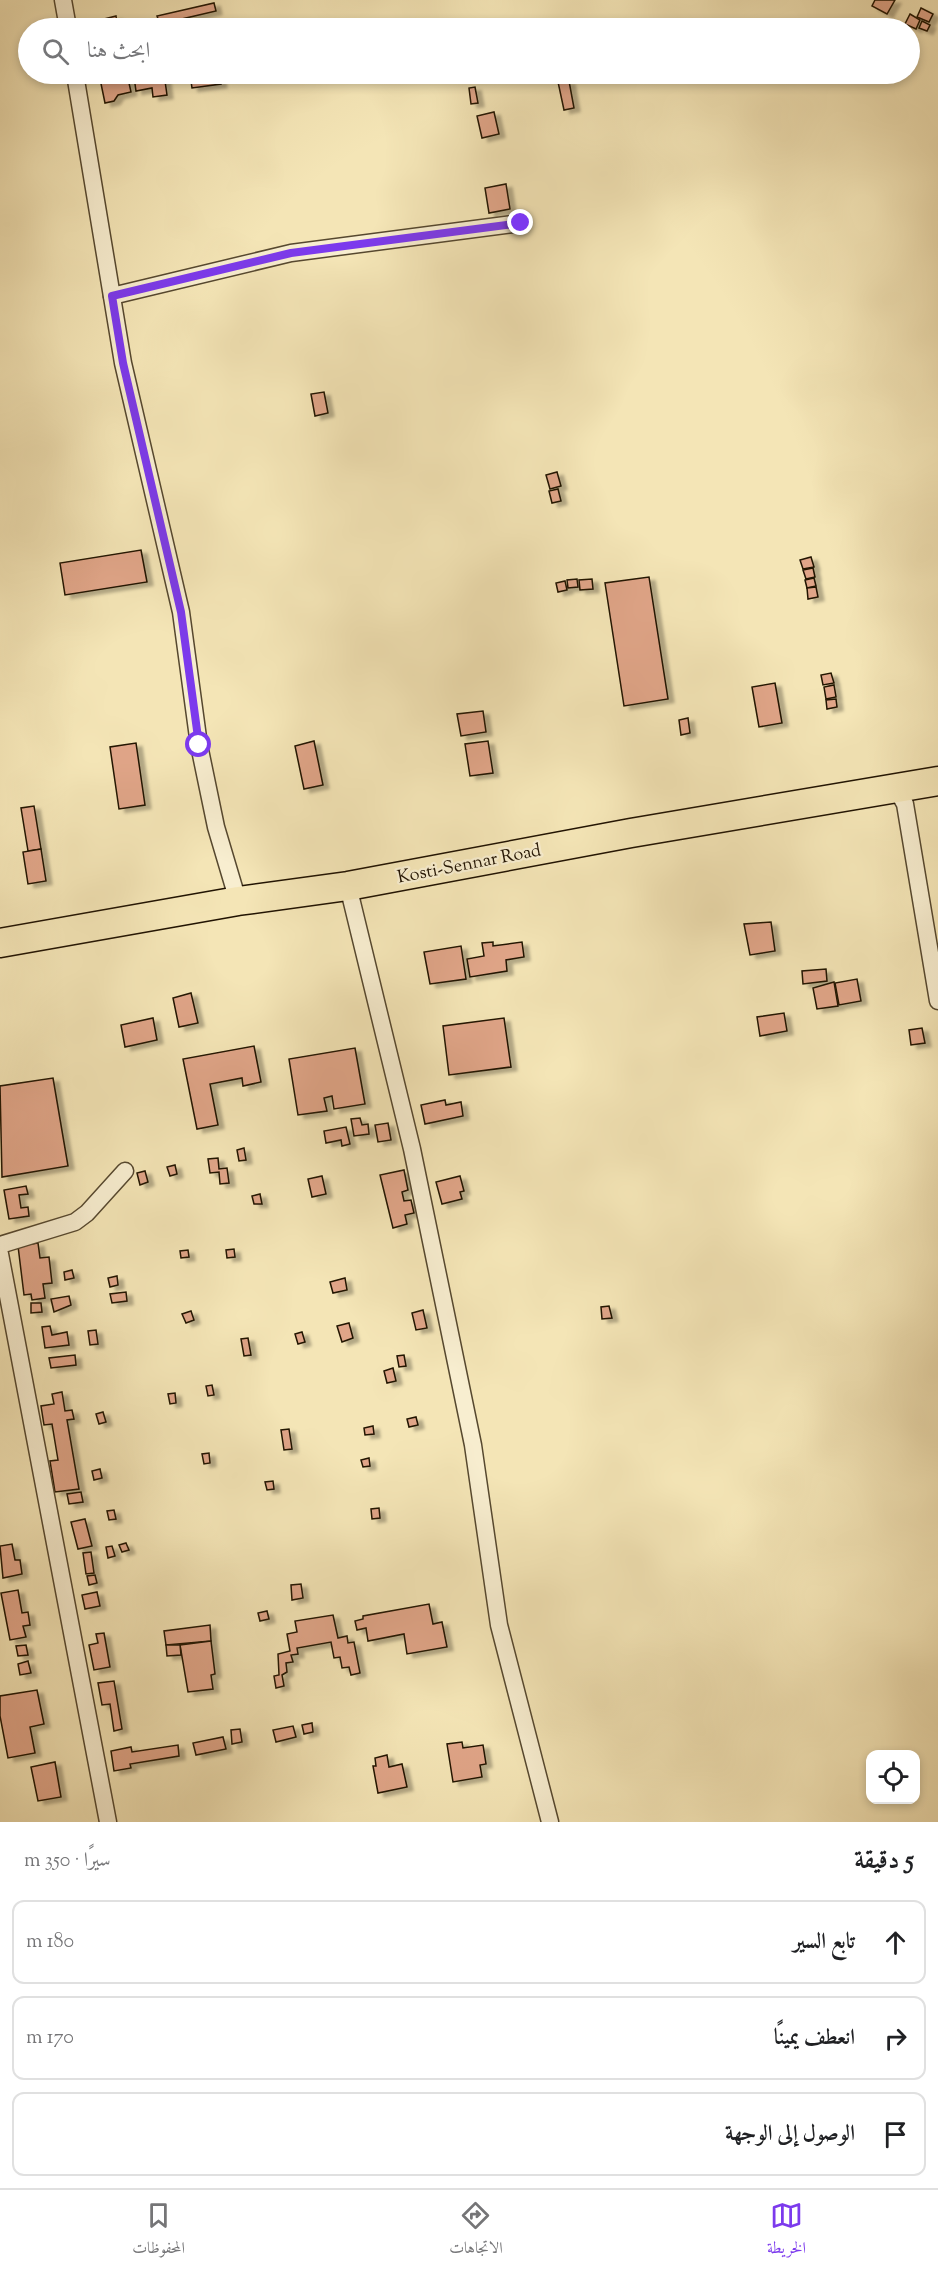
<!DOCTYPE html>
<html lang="ar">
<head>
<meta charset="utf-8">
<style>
	:root { --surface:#fff; --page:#f2f2f2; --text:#202124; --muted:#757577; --line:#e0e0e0; --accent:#7c3aed }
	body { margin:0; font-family:"Sorts Mill Goudy",Amiri,serif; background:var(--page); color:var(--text); direction:rtl }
	.controls { position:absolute; right:18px; bottom:18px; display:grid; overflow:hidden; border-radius:12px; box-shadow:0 3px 9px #0003 }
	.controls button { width:54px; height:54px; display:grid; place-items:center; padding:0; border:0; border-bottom:2px solid var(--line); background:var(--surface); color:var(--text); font:30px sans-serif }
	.stop { position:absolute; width:18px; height:18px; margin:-14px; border:4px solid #7c3aed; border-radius:50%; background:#fff }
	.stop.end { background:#7c3aed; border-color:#fff; box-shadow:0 2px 6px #0008 }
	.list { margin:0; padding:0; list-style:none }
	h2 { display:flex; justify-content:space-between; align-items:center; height:78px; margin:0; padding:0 24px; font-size:26px }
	h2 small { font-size:20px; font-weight:400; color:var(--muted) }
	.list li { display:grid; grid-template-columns:39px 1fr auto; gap:18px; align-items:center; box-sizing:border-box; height:84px; margin:0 12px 12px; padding:0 12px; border:2px solid var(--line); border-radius:12px }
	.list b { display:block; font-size:22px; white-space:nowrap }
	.list em { font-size:20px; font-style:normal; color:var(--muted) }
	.icon { flex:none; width:33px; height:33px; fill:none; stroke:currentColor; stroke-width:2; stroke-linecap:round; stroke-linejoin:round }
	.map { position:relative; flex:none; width:938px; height:1822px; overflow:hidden; direction:ltr }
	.search { position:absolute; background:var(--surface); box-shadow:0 3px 9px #0003; left:18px; right:18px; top:18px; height:66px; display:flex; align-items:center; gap:15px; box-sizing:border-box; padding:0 21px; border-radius:33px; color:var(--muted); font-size:22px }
	.sheet { height:366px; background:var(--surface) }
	nav { display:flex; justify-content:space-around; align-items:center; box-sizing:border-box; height:84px; border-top:2px solid var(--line); background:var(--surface); font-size:16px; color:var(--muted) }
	nav a { display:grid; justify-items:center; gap:3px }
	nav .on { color:var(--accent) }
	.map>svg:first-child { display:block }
	.building { fill:#e0a588; stroke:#211302; stroke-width:1.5; filter:url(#shadow) }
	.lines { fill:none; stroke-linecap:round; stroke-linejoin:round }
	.minor-casing { stroke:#56482f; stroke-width:19 }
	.trunk-casing { stroke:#211302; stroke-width:31 }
	.minor { stroke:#f8eed0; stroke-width:16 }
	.trunk { stroke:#f4e5b6; stroke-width:28 }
	.route { stroke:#7c3aed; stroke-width:8 }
	.labels { text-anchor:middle; stroke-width:4.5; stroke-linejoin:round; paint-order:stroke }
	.street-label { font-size:18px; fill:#211302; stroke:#f8eed0 }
</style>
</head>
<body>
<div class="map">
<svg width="938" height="1822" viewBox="0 0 938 1822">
	<defs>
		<filter id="shadow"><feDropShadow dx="6" dy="3.5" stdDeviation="1.5" flood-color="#0004"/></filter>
	</defs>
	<rect width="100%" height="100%" fill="#f4e5b6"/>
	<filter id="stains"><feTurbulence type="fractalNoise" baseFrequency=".00333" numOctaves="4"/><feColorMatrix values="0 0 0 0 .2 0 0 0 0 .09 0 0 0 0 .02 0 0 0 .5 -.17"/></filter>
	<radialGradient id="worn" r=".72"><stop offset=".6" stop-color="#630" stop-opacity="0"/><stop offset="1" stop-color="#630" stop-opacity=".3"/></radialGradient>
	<!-- building -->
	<g class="building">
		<path d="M 875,0 L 895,0 L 887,14 L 872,6 Z"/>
		<path d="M 214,3 L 216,11 L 160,24 L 157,16 Z"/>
		<path d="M 921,8 L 933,14 L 929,22 L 917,17 Z"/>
		<path d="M 910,14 L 920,20 L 916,29 L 905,24 Z"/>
		<path d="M 116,16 L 118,28 L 93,28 L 92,22 Z"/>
		<path d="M 922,21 L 930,25 L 927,31 L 919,28 Z"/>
		<path d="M 99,74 L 127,74 L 131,92 L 118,95 L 114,101 L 105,103 Z"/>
		<path d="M 164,74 L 167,95 L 153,97 L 152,88 L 136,91 L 134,77 Z"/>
		<path d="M 190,74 L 219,74 L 221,84 L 192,88 Z"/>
		<path d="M 569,81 L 574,108 L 564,110 L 558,82 Z"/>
		<path d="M 475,87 L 478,103 L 471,104 L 469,88 Z"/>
		<path d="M 494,112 L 499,134 L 482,138 L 477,116 Z"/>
		<path d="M 506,184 L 510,209 L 489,213 L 485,188 Z"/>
		<path d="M 324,392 L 328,413 L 315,416 L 311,394 Z"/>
		<path d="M 557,472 L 561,486 L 550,489 L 546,475 Z"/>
		<path d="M 558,489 L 561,501 L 552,503 L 549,491 Z"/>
		<path d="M 141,550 L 147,582 L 65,595 L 60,563 Z"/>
		<path d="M 811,557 L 814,567 L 803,569 L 800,560 Z"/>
		<path d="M 813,568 L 815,577 L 806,579 L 803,570 Z"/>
		<path d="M 649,577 L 668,699 L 624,706 L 605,583 Z"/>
		<path d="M 814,578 L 816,586 L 807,588 L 805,580 Z"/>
		<path d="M 577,579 L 578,587 L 568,588 L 567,580 Z"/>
		<path d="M 592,579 L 593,589 L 580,590 L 579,580 Z"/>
		<path d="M 565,581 L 567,590 L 558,592 L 556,583 Z"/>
		<path d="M 816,587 L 818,597 L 808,599 L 807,588 Z"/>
		<path d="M 831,673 L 834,683 L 823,685 L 821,675 Z"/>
		<path d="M 775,683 L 782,723 L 759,727 L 752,687 Z"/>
		<path d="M 834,685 L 836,697 L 826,699 L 824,687 Z"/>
		<path d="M 836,699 L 837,707 L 827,709 L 826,700 Z"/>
		<path d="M 483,711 L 486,732 L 461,736 L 457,714 Z"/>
		<path d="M 688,718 L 690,733 L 681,735 L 679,720 Z"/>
		<path d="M 314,741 L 323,785 L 304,789 L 295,746 Z"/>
		<path d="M 488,741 L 493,773 L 470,776 L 465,744 Z"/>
		<path d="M 136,743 L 145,805 L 119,809 L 110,747 Z"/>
		<path d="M 34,806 L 41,849 L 28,851 L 21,808 Z"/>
		<path d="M 41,849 L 46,881 L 28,884 L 23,852 Z"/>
		<path d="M 771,922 L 775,951 L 750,955 L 744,924 Z"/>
		<path d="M 493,942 L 493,946 L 522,942 L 524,957 L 506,960 L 507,971 L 470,977 L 467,959 L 484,956 L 482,943 Z"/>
		<path d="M 461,946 L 466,979 L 430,984 L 424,952 Z"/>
		<path d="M 826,969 L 827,981 L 803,984 L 802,971 Z"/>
		<path d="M 857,979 L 861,1001 L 839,1005 L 835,983 Z"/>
		<path d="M 834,982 L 838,1006 L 817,1009 L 813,988 Z"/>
		<path d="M 191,993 L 198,1023 L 179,1027 L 173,998 Z"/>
		<path d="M 784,1013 L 787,1031 L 760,1036 L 757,1017 Z"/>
		<path d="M 153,1018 L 157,1040 L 125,1047 L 121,1025 Z"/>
		<path d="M 504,1018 L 511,1067 L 449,1075 L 443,1026 Z"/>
		<path d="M 922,1028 L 925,1043 L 911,1045 L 909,1030 Z"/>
		<path d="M 254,1046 L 261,1082 L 243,1086 L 242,1078 L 210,1084 L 218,1125 L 197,1129 L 183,1059 Z"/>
		<path d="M 355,1048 L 365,1104 L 334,1109 L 332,1096 L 324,1098 L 327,1111 L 298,1115 L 289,1059 Z"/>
		<path d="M 53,1078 L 68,1166 L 2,1177 L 0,1086 Z"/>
		<path d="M 445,1100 L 446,1105 L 461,1102 L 463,1116 L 425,1124 L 421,1105 Z"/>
		<path d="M 360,1118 L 362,1125 L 368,1124 L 369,1134 L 354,1136 L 351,1119 Z"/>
		<path d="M 388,1123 L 391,1140 L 378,1142 L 375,1125 Z"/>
		<path d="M 346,1127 L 350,1144 L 342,1146 L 341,1140 L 326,1143 L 324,1131 Z"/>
		<path d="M 244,1148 L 246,1160 L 239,1161 L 237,1150 Z"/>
		<path d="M 218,1158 L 219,1169 L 227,1168 L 229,1183 L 220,1184 L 219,1172 L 210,1173 L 208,1159 Z"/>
		<path d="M 175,1165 L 177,1174 L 170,1176 L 167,1167 Z"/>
		<path d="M 404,1170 L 408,1190 L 402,1192 L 404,1201 L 411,1200 L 414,1213 L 405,1215 L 407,1224 L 393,1228 L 380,1175 Z"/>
		<path d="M 145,1171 L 148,1182 L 140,1185 L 137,1173 Z"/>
		<path d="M 322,1176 L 326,1194 L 312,1197 L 308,1179 Z"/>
		<path d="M 460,1176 L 464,1191 L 460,1192 L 462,1199 L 442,1204 L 436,1182 Z"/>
		<path d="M 26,1186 L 28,1194 L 19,1195 L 21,1208 L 28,1207 L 29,1216 L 9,1219 L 4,1190 Z"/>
		<path d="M 260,1194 L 262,1204 L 254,1204 L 252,1196 Z"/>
		<path d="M 38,1243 L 40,1258 L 49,1257 L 52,1283 L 43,1284 L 45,1298 L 32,1300 L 31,1294 L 24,1295 L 18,1246 Z"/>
		<path d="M 234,1249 L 235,1257 L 227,1258 L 226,1250 Z"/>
		<path d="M 188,1250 L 189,1257 L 181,1258 L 180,1251 Z"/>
		<path d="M 72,1270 L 74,1278 L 65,1280 L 64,1272 Z"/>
		<path d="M 117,1276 L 118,1285 L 110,1287 L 108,1278 Z"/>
		<path d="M 345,1278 L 347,1290 L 333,1293 L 330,1282 Z"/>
		<path d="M 126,1292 L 127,1301 L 112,1303 L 110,1294 Z"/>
		<path d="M 69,1296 L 71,1305 L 54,1312 L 51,1299 Z"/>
		<path d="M 31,1303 L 41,1303 L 42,1312 L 31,1313 Z"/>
		<path d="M 609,1306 L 612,1318 L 602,1319 L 601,1307 Z"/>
		<path d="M 423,1310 L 427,1328 L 416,1330 L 412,1313 Z"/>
		<path d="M 191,1311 L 194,1320 L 186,1323 L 182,1314 Z"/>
		<path d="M 349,1323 L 353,1338 L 342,1342 L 337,1326 Z"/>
		<path d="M 50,1326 L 52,1335 L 67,1332 L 69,1345 L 45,1348 L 42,1327 Z"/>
		<path d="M 96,1330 L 98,1344 L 90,1345 L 88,1331 Z"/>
		<path d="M 302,1332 L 305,1342 L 298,1344 L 295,1334 Z"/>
		<path d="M 248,1338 L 251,1355 L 244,1356 L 241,1339 Z"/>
		<path d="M 75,1355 L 76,1365 L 51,1368 L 49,1358 Z"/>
		<path d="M 404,1355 L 406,1366 L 399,1367 L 397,1356 Z"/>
		<path d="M 393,1368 L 396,1381 L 387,1383 L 384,1371 Z"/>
		<path d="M 212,1385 L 214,1395 L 208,1396 L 206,1386 Z"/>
		<path d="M 62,1392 L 65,1411 L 72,1410 L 74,1419 L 67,1420 L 79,1489 L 55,1492 L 50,1461 L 58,1460 L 52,1424 L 44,1425 L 41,1406 L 54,1404 L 52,1394 Z"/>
		<path d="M 175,1393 L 176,1403 L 170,1404 L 168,1394 Z"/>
		<path d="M 103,1412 L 106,1422 L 99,1424 L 96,1414 Z"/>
		<path d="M 416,1417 L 418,1425 L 409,1427 L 407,1419 Z"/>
		<path d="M 373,1426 L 374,1434 L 365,1435 L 364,1428 Z"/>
		<path d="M 289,1429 L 292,1449 L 284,1450 L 281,1430 Z"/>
		<path d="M 209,1453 L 210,1463 L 204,1464 L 202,1454 Z"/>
		<path d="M 369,1458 L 370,1466 L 363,1467 L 361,1460 Z"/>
		<path d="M 100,1469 L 102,1478 L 94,1480 L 92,1471 Z"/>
		<path d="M 273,1481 L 274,1489 L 267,1490 L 265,1482 Z"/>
		<path d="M 81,1492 L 83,1502 L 69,1504 L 67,1494 Z"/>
		<path d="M 379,1508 L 380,1518 L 372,1519 L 371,1509 Z"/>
		<path d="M 114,1510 L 116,1519 L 109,1520 L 107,1511 Z"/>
		<path d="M 85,1519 L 92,1546 L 78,1549 L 71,1522 Z"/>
		<path d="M 126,1543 L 129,1550 L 122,1552 L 119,1545 Z"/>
		<path d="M 12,1544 L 15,1560 L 20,1560 L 22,1574 L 3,1578 L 0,1546 Z"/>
		<path d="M 112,1546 L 115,1556 L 108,1558 L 106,1547 Z"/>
		<path d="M 91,1552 L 94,1573 L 86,1574 L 83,1553 Z"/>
		<path d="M 95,1575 L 97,1583 L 89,1585 L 87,1576 Z"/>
		<path d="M 301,1584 L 303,1598 L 292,1600 L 291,1585 Z"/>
		<path d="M 18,1590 L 22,1613 L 28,1612 L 30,1625 L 23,1626 L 26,1637 L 10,1640 L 1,1593 Z"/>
		<path d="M 97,1592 L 100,1606 L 85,1609 L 82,1595 Z"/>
		<path d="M 429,1604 L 433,1624 L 442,1622 L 447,1647 L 407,1654 L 404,1634 L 368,1641 L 366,1628 L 357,1630 L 355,1621 L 363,1619 L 363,1616 Z"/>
		<path d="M 267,1611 L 269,1619 L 260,1621 L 258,1613 Z"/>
		<path d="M 333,1615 L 338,1638 L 347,1636 L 348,1643 L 354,1642 L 360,1673 L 351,1675 L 349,1667 L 342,1668 L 340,1657 L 334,1658 L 331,1642 L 297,1648 L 298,1654 L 291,1655 L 293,1662 L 286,1663 L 287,1672 L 282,1675 L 284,1686 L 276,1688 L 274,1676 L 279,1675 L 278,1654 L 290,1651 L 287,1634 L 297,1632 L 295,1621 Z"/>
		<path d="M 210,1625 L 211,1641 L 166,1645 L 164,1631 Z"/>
		<path d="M 104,1633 L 110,1667 L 94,1670 L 89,1645 L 98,1643 L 96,1634 Z"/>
		<path d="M 211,1641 L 215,1674 L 211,1675 L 213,1689 L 188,1692 L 180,1645 Z"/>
		<path d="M 26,1645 L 28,1655 L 18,1656 L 16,1646 Z"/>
		<path d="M 166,1645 L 180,1645 L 181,1655 L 167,1656 Z"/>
		<path d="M 28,1661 L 31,1673 L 20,1675 L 18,1664 Z"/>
		<path d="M 114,1681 L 122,1729 L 114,1731 L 110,1704 L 102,1705 L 98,1683 Z"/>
		<path d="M 37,1690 L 44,1724 L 30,1727 L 35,1753 L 8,1758 L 0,1716 L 0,1696 Z"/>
		<path d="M 312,1723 L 313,1732 L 304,1734 L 302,1725 Z"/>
		<path d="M 293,1726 L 296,1737 L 276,1742 L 273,1730 Z"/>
		<path d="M 240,1729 L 242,1742 L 232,1744 L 231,1730 Z"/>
		<path d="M 223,1737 L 226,1749 L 196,1755 L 193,1743 Z"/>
		<path d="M 462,1742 L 463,1748 L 483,1745 L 486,1764 L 480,1765 L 482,1777 L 453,1782 L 447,1744 Z"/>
		<path d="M 178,1745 L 179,1756 L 130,1764 L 131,1768 L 114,1771 L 111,1751 L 131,1747 L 132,1752 Z"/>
		<path d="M 387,1755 L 389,1767 L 402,1764 L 407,1787 L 378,1793 L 373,1766 L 376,1766 L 375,1758 Z"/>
		<path d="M 55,1762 L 61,1797 L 38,1801 L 31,1767 Z"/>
	</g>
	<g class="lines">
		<defs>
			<g id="minor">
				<path d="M 63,0 L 68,28"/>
				<path d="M 75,74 L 123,363 L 181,612 L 199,745 L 216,827 L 238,901"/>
				<path d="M 112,296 L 291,253 L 521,223"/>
				<path d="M 896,788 L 905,804 L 938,1001"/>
				<path d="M 348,886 L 412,1149 L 473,1445 L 499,1625 L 550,1822"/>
				<path d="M 0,1245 L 75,1222 L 87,1213 L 125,1171"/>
				<path d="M 0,1254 L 108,1822"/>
			</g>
			<path id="trunk" d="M 0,943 L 238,901 L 348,886 L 631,833 L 938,781"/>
		</defs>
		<!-- minor casing -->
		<use href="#minor" class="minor-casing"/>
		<!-- trunk casing -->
		<use href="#trunk" class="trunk-casing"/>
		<!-- minor -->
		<use href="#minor" class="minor"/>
		<!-- trunk -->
		<use href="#trunk" class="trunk"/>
	</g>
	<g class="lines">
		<!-- route -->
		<path class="route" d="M 199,745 L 181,612 L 123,363 L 112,296 L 291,253 L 521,223"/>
	</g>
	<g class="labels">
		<!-- street labels -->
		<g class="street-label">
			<text transform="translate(469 863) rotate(-11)" y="6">Kosti-Sennar Road</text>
		</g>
	</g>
	<rect width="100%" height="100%" filter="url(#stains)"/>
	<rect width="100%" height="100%" fill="url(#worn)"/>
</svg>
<div class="controls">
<button><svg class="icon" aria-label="locate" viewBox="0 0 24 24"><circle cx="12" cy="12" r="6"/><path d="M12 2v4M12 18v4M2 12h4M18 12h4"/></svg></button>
</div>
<div class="stop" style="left:199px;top:745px"></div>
<div class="stop end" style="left:521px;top:223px"></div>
<div class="search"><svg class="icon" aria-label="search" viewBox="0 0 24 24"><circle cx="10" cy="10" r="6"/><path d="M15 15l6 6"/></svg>ابحث هنا</div>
</div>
<section class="sheet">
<h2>5 دقيقة<small>سيرًا · 350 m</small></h2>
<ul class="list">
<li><svg class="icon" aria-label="ahead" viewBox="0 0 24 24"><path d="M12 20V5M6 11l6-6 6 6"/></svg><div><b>تابع السير</b></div><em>180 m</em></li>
<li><svg class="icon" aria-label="right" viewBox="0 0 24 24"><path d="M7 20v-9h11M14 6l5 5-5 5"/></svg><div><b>انعطف يمينًا</b></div><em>170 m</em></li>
<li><svg class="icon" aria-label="arrive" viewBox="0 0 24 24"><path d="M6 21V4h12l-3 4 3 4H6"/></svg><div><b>الوصول إلى الوجهة</b></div></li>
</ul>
</section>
<nav>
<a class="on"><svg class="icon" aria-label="map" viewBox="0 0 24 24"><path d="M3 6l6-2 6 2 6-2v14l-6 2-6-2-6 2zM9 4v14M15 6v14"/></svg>الخريطة</a>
<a><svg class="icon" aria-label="directions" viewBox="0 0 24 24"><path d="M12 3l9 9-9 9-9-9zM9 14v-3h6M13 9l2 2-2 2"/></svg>الاتجاهات</a>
<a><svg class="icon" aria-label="saved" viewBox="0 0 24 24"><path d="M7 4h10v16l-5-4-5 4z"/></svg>المحفوظات</a>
</nav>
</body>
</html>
